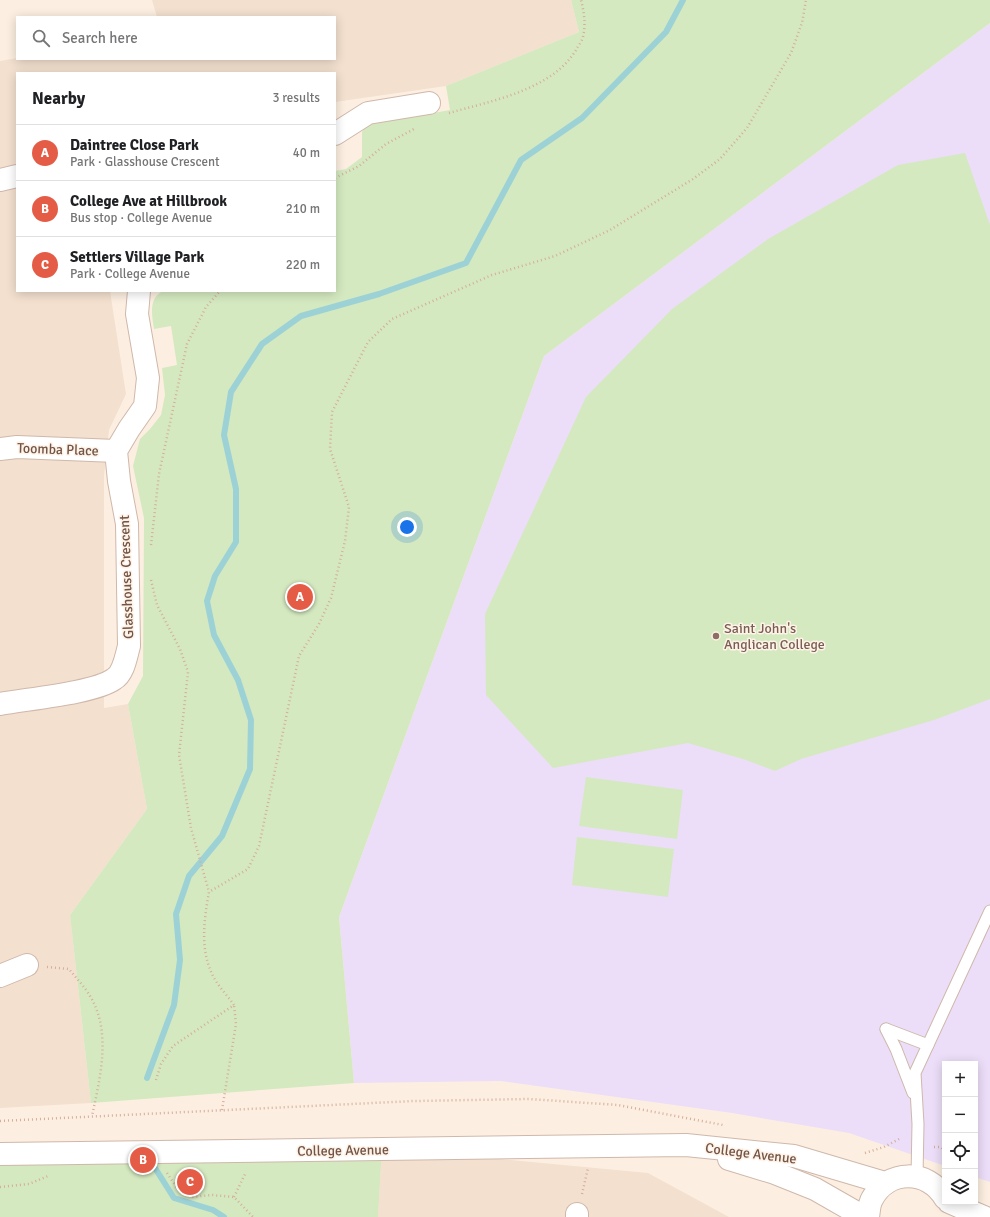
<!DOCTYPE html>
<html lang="en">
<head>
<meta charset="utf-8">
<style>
	:root { --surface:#fff; --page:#f2f2f2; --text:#202124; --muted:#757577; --line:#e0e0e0; --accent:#e55c46 }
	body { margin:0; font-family:Signika,sans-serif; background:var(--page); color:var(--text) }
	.controls { position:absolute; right:12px; bottom:12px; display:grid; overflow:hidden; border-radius:0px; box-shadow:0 2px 10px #0003 }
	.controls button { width:36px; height:36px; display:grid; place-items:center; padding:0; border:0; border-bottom:1px solid var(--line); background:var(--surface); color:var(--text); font:20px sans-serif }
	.you { position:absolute; left:407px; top:527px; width:14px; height:14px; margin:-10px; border:3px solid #fff; border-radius:50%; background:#1a73e8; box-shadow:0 0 0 6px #1a73e833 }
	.badge { display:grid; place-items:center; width:26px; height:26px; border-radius:50%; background:var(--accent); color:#fff; font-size:13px; font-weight:700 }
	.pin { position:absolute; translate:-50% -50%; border:2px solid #fff; box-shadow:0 1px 4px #0006 }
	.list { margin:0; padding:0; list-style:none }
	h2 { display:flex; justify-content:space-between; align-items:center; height:52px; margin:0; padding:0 16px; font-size:17px }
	h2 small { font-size:13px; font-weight:400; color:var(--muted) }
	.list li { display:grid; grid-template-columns:26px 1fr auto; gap:12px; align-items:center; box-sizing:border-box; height:56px; padding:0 16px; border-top:1px solid var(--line) }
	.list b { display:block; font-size:15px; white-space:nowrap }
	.list p { margin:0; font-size:13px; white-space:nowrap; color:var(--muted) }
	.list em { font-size:13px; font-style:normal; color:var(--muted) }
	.icon { flex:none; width:22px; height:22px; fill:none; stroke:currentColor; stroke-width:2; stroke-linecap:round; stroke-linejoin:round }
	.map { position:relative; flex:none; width:990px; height:1217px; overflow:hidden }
	.search { position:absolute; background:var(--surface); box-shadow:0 2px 10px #0003; left:16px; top:16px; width:320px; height:44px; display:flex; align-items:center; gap:10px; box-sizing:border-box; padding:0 14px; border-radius:0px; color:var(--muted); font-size:15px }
	.panel { position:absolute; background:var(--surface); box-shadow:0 2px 10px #0003; left:16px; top:72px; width:320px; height:220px; border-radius:0px }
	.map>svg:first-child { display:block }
	.residential { fill:#f3e0cf }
	.education { fill:#ecdef8 }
	.park { fill:#d4e9c0 }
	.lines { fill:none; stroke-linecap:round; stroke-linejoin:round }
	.stream { stroke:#9cd2d6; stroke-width:6 }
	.service-casing { stroke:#cfb8ab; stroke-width:13 }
	.minor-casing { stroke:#cfb8ab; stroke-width:24 }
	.tertiary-casing { stroke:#cfb8ab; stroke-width:24 }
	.path { stroke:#d5ad9c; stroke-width:2.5; stroke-dasharray:1 3; stroke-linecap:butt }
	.service { stroke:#fff; stroke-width:11 }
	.minor { stroke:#fff; stroke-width:22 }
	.tertiary { stroke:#fff; stroke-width:22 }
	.education-dot { fill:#8d6e63; stroke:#fff3e7; stroke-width:1.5 }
	.labels { text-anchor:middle; stroke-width:3; stroke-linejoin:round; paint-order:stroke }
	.street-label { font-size:14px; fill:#725448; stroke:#fff3e7 }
	.education-label { font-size:14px; fill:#785e54; stroke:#fff3e7; text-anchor:start }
</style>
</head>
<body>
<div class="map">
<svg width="990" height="1217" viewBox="0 0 990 1217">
	<rect width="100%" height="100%" fill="#fcefe1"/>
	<!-- residential -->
	<g class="residential">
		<path d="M 152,0 L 571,0 L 579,32 L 446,86 L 335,102 L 335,73 L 17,73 L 17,291 L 110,291 L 126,394 L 109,430 L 104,476 L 104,708 L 128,704 L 147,809 L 70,915 L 91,1103 L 0,1108 L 0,61 L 17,58 L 335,59 L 335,17 L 157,17 Z"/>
		<path d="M 382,1148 L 648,1173 L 729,1217 L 378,1217 Z"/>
	</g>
	<!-- education -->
	<path class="education" d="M 990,23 L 990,1182 L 975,1177 L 975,1064 L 945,1064 L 945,1166 L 849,1133 L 732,1113 L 501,1081 L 354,1083 L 339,917 L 544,356 Z"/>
	<!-- park -->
	<g class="park">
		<path d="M 571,0 L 990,0 L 990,23 L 544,356 L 339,917 L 354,1083 L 91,1103 L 70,915 L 147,809 L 128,704 L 143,676 L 144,518 L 133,466 L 140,439 L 150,429 L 161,415 L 165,395 L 162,368 L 177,365 L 171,326 L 154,329 C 152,316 148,298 163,291 L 335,291 L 335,171 L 346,169 L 362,157 L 362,132 L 367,125 L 450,110 L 446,86 L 579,32 Z"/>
		<path d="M 965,153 L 990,225 L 990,699 L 934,720 L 801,759 L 775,771 L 746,760 L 688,743 L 553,768 L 486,695 L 485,614 L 586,397 L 672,309 L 768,239 L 898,165 Z"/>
		<path d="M 586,777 L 683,790 L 677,839 L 579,826 Z"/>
		<path d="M 577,837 L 674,849 L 668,897 L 572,885 Z"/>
		<path d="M 382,1148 L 378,1217 L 0,1217 L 0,1165 Z"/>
	</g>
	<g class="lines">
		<!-- stream -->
		<g class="stream">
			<path d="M 147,1078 L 174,1005 L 180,960 L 176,914 L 189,876 L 222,836 L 250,769 L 251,720 L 238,680 L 214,635 L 207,601 L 215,576 L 236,542 L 236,489 L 224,435 L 231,392 L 262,344 L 301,316 L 379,294 L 466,263 L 521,160 L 582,118 L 666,32 L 683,0"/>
			<path d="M 155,1168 L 174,1198 L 213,1210 L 224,1217"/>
		</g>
		<defs>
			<g id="service">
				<path d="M 886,1029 L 896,1049 L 913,1093"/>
				<path d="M 886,1029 L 928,1045"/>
				<path d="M 917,1176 L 918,1124 L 915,1073 L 990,911"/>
			</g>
			<g id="minor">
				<path d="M 335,134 L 368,113 L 429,103"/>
				<path d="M 0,180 L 17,176"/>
				<path d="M 0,449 L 17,447 L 116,451"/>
				<path d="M 0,704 C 26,699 95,693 114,679 C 124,673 126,656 129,646 L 127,524 L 119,481 L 116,451 L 129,429 L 145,406 L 148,378 L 137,314 L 139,291"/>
				<path d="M 0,976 L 27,965"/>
				<path d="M 577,1217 L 577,1214"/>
			</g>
			<g id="tertiary">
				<path d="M 0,1154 L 686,1145 L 794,1156 L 885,1183"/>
				<path d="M 729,1159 L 775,1173 L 815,1189 L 864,1217"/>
				<path d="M 949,1202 L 984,1217"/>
				<path d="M 868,1217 C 869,1211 869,1204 872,1199 C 888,1169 928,1169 945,1198"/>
			</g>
		</defs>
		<!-- service casing -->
		<use href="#service" class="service-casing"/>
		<!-- minor casing -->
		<use href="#minor" class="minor-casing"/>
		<!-- tertiary casing -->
		<use href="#tertiary" class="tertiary-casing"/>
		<!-- path -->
		<g class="path">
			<path d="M 449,113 C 491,101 552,90 576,50 C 578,46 582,41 583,37 C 586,24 584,12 581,0"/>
			<path d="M 335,178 L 359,166 L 386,144 L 414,129"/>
			<path d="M 151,545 L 159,474 L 187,344 L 206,307 L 220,291"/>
			<path d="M 151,580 L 157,605 L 180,649 L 188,672 L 179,755 L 191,828 L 209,892"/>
			<path d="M 47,967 L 69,969 C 76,978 85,987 90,996 C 112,1032 100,1078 92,1116"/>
			<path d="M 156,1080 L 161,1064 L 173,1046 L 234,1005 C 227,995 217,985 212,974 C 200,948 204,920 209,892 L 248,869 L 259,846 L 299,656 L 319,624 L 331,598 L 345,541 L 349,507 L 330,449 L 332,412 L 368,342 L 392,319 L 492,275 L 555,256 L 610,230 L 693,179 L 720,159 L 747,128 L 791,53 L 802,23 L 806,0"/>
			<path d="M 222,1110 L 236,1024 L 234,1005"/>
			<path d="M 0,1121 L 414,1101 L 529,1099 L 618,1105 L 723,1125"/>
			<path d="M 934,1147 L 941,1147 L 945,1152"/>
			<path d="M 865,1153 L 884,1147 L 901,1138"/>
			<path d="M 167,1173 L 177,1188 L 191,1197 L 212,1195 L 234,1197 L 253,1217"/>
			<path d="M 0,1187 L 29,1184 L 48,1176"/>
			<path d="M 582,1194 L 588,1168"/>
			<path d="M 234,1197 L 246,1172"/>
		</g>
		<!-- service -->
		<use href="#service" class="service"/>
		<!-- minor -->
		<use href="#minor" class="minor"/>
		<!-- tertiary -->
		<use href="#tertiary" class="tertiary"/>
	</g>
	<!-- markers -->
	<circle class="education-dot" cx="716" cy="636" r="4"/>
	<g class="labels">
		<!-- street labels -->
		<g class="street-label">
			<text transform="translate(58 449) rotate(2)" y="5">Toomba Place</text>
			<text transform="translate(126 577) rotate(-92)" y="5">Glasshouse Crescent</text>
			<text transform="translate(343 1150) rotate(-1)" y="5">College Avenue</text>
			<text transform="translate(751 1153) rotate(7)" y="5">College Avenue</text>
		</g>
		<!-- education labels -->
		<g class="education-label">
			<text x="724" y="633">Saint John's<tspan x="724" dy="16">Anglican College</tspan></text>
		</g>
	</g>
</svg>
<div class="controls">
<button>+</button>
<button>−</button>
<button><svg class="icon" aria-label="locate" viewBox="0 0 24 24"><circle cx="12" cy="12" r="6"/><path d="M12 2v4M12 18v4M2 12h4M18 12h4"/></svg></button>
<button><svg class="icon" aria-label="layers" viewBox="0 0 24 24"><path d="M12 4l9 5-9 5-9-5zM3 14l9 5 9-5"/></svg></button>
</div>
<div class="you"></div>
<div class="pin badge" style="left:300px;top:597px">A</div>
<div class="pin badge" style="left:143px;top:1160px">B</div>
<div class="pin badge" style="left:190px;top:1182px">C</div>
<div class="search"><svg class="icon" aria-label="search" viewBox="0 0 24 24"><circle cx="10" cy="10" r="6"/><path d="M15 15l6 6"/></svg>Search here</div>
<section class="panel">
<h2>Nearby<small>3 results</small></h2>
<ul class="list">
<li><span class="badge">A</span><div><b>Daintree Close Park</b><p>Park · Glasshouse Crescent</p></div><em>40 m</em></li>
<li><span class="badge">B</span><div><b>College Ave at Hillbrook</b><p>Bus stop · College Avenue</p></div><em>210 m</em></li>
<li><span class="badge">C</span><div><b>Settlers Village Park</b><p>Park · College Avenue</p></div><em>220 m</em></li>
</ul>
</section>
</div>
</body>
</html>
